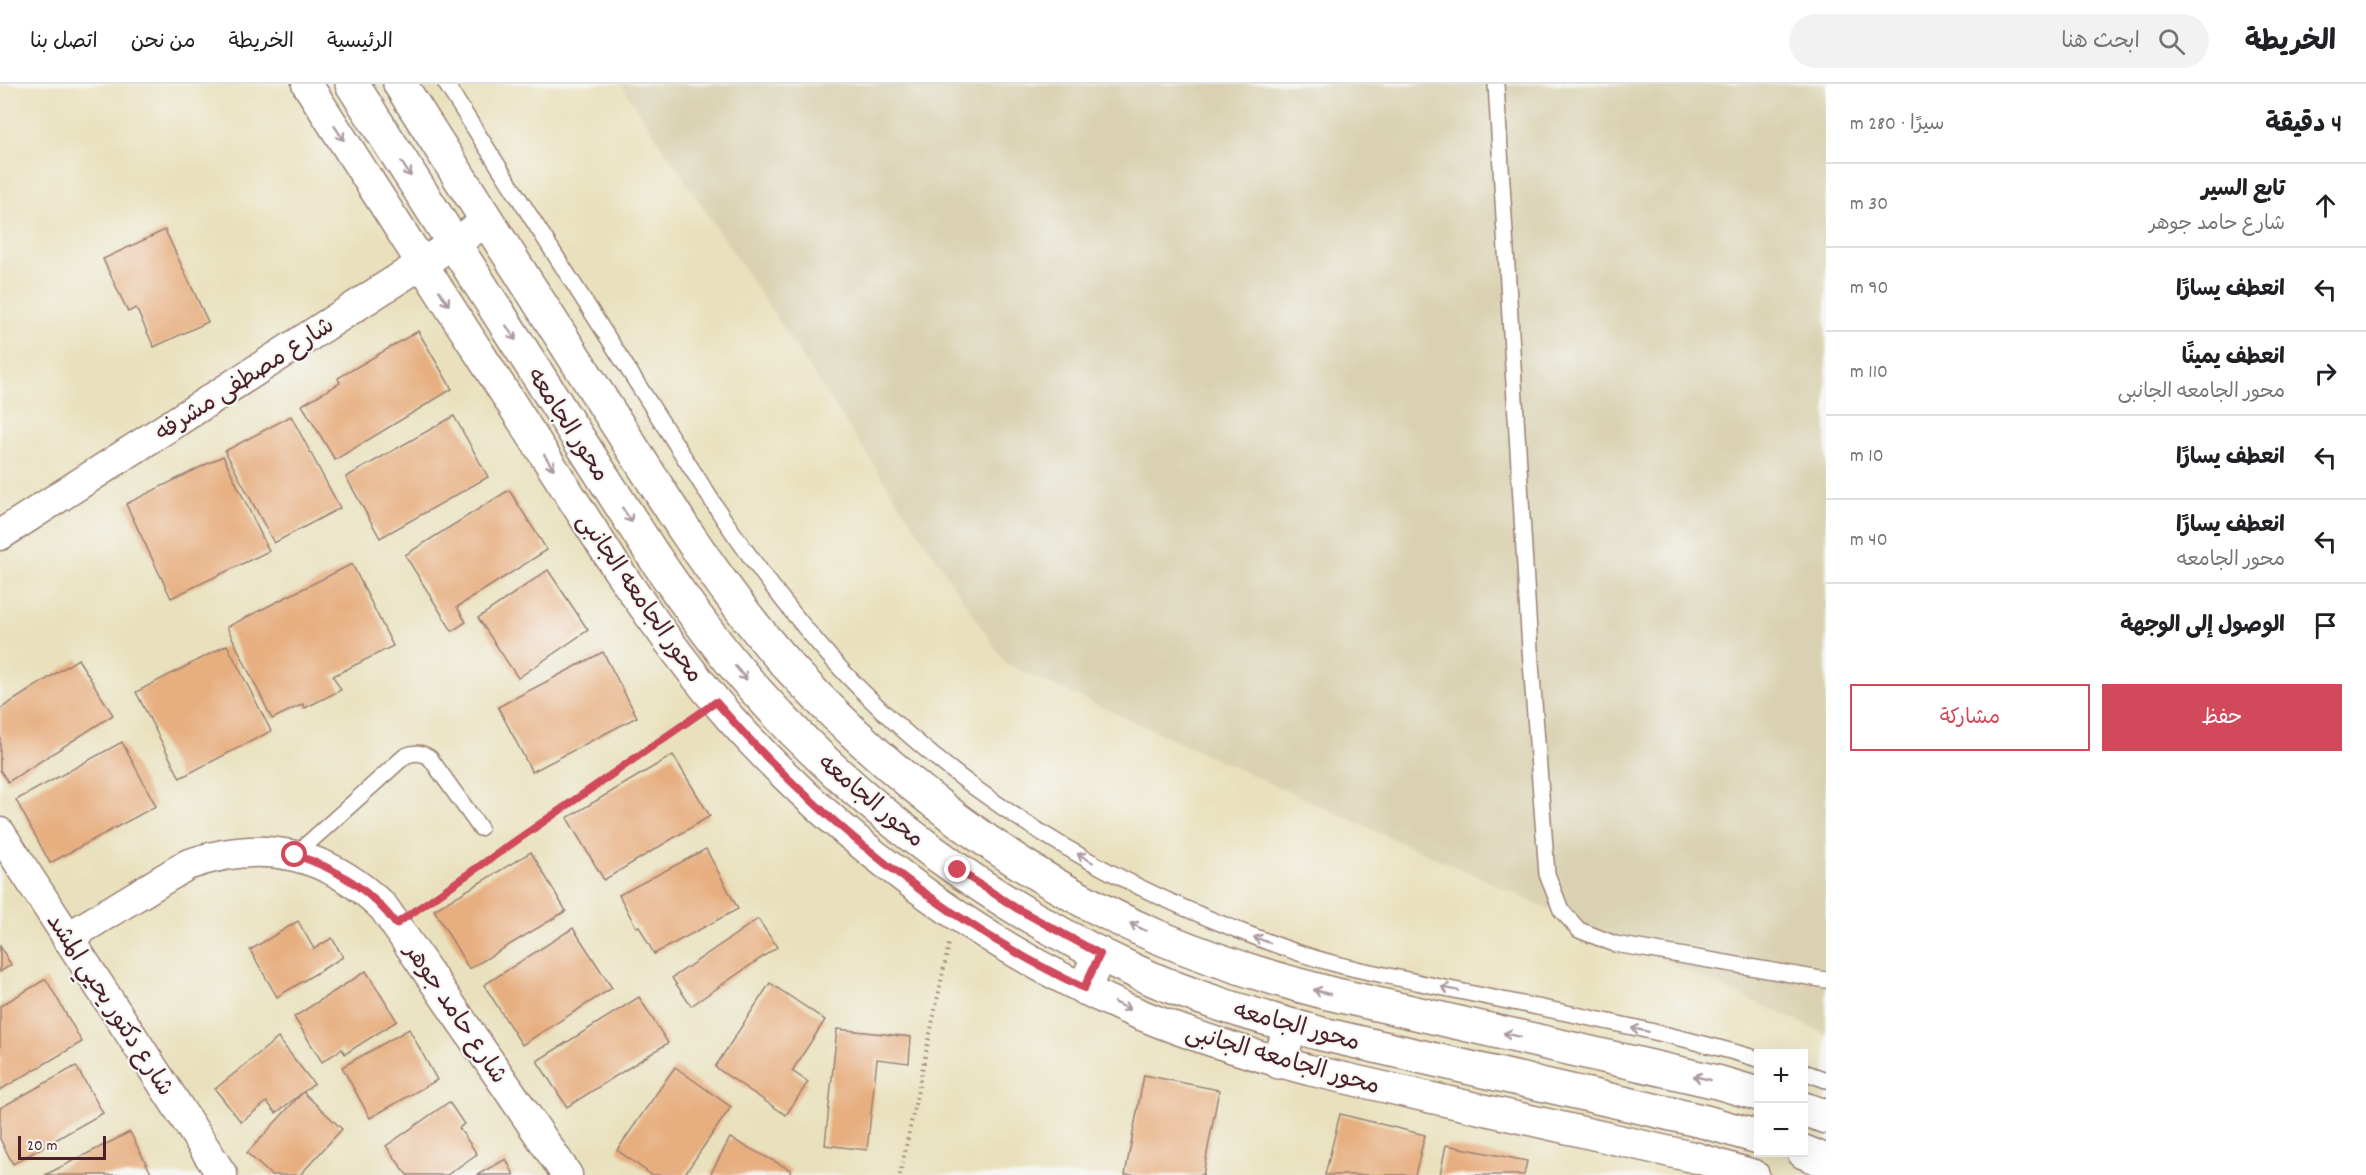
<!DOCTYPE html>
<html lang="ar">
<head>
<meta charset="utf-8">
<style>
	:root { --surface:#fff; --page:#f2f2f2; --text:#202124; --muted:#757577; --line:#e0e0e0; --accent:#d1495b }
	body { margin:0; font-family:Dekko,"Playpen Sans Arabic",sans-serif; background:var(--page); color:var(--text); direction:rtl }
	.controls { position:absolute; right:18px; bottom:18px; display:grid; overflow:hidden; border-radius:0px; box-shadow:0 6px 24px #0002 }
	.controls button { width:54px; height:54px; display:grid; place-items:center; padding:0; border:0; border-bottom:2px solid var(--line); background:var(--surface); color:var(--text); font:30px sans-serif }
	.scale { position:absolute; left:18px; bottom:15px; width:88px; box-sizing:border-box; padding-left:6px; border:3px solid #4a1f2b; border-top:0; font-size:16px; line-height:21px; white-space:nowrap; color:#4a1f2b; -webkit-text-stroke:4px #f6f6f2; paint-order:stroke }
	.stop { position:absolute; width:18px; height:18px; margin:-14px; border:4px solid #d1495b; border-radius:50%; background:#fff }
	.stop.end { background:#d1495b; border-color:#fff; box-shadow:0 2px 6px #0008 }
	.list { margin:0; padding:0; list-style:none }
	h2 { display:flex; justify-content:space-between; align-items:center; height:78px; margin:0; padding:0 24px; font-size:26px }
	h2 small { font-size:20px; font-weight:400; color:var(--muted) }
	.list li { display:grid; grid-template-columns:39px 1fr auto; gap:18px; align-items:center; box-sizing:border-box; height:84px; padding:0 24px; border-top:2px solid var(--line) }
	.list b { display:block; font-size:22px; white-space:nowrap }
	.list p { margin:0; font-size:20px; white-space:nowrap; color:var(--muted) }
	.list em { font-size:20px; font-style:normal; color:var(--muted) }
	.actions { display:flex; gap:12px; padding:18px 24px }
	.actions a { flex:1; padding:14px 0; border:2px solid var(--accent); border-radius:0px; text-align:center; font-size:21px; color:var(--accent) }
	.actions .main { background:var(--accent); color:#fff }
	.icon { flex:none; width:33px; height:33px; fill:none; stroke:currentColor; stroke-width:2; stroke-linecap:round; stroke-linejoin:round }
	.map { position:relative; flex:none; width:1826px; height:1091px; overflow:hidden; direction:ltr }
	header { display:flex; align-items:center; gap:36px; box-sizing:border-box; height:84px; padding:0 30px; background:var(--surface); border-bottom:2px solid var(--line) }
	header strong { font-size:28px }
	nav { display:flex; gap:33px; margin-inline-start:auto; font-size:21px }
	.search { width:420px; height:54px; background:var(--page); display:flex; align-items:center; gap:15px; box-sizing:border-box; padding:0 21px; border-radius:33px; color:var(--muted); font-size:22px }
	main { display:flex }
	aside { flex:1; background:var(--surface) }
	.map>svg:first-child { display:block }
	.built { fill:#d9d1b1 }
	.building { fill:#e7ae7f }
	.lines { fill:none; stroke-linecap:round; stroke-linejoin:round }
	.service-casing { stroke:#9a8074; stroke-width:18 }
	.minor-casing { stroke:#9a8074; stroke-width:33 }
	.tertiary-casing { stroke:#9a8074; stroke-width:36 }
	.path { stroke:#9a8074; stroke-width:4; stroke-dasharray:1.5 4.5; stroke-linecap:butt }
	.service { stroke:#fff; stroke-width:15 }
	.minor { stroke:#fff; stroke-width:30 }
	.tertiary { stroke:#fff; stroke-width:33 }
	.oneway { stroke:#ae9aa0 }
	.route { stroke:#d1495b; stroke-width:8 }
	.labels { text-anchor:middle; stroke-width:4.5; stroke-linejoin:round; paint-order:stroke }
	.street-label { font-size:24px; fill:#4a1f2b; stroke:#f6f6f2 }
</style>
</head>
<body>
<header>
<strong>الخريطة</strong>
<div class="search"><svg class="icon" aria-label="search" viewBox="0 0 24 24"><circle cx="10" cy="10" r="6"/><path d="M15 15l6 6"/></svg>ابحث هنا</div>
<nav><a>الرئيسية</a><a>الخريطة</a><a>من نحن</a><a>اتصل بنا</a></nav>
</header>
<main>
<aside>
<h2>4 دقيقة<small>سيرًا · 280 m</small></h2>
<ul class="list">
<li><svg class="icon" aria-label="ahead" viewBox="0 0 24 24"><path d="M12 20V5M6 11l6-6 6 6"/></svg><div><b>تابع السير</b><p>شارع حامد جوهر</p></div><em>30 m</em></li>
<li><svg class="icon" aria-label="left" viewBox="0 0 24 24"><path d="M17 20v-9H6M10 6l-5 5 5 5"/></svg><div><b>انعطف يسارًا</b></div><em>90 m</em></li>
<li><svg class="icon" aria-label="right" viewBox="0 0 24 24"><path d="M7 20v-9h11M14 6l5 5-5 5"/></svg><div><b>انعطف يمينًا</b><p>محور الجامعه الجانبى</p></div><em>110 m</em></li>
<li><svg class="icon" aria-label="left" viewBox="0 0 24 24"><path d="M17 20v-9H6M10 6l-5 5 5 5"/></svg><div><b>انعطف يسارًا</b></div><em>10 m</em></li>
<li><svg class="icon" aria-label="left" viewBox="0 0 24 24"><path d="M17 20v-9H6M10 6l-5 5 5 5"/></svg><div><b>انعطف يسارًا</b><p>محور الجامعه</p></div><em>40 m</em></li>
<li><svg class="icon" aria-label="arrive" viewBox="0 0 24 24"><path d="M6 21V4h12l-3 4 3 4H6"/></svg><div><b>الوصول إلى الوجهة</b></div></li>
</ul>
<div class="actions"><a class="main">حفظ</a><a>مشاركة</a></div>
</aside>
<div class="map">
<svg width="1826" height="1091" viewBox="0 0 1826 1091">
	<rect width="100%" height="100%" fill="#f6f6f2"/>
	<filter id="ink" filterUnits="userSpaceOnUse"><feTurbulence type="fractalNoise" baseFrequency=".0167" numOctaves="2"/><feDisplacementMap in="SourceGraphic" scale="12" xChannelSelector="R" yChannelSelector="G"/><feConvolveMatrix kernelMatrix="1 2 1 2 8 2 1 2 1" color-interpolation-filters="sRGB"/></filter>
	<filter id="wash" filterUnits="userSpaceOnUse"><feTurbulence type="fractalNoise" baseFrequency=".008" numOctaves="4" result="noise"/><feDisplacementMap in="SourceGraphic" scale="24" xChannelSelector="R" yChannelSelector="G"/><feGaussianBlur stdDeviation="1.35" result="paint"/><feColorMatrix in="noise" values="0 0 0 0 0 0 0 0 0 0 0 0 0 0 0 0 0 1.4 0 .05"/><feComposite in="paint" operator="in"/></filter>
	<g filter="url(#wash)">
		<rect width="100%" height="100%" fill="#e9e1bd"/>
		<!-- built -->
		<path class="built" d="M 621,0 L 1826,0 L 1826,950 L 1006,580 Z"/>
		<g id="blocks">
			<!-- building -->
			<g class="building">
				<path d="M 165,146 L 208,238 L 154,263 L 136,224 L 128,228 L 103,175 Z"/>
				<path d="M 418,247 L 452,305 L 335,376 L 302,321 L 340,299 L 338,294 Z"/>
				<path d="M 291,332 L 340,424 L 274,459 L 225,367 Z"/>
				<path d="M 454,332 L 488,393 L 380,454 L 346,393 Z"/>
				<path d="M 223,372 L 269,467 L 171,514 L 126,420 Z"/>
				<path d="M 509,406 L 547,466 L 457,523 L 466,538 L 452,547 L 405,471 Z"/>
				<path d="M 352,480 L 393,562 L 333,592 L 341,606 L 305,624 L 303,620 L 272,635 L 227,543 Z"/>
				<path d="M 548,486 L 588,546 L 518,594 L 478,534 Z"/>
				<path d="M 227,561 L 271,647 L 180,694 L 136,608 Z"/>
				<path d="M 603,568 L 637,633 L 532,688 L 498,623 Z"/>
				<path d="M 78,575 L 113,631 L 8,698 L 0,686 L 0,625 Z"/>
				<path d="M 122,658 L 156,722 L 50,779 L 16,716 Z"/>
				<path d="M 673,671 L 710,732 L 604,796 L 567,734 Z"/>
				<path d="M 706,765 L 738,825 L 654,870 L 639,842 L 636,843 L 619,811 Z"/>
				<path d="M 531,768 L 566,827 L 469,885 L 434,826 Z"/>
				<path d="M 758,835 L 777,863 L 691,922 L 672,894 Z"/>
				<path d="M 298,837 L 314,865 L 332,854 L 343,873 L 277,913 L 250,866 Z"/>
				<path d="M 573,844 L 612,904 L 522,961 L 484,901 Z"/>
				<path d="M 0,862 L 11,881 L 0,888 Z"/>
				<path d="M 366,887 L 397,937 L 345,970 L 342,965 L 322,978 L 294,933 Z"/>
				<path d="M 46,895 L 82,958 L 0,1006 L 0,922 Z"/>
				<path d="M 770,899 L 825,936 L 792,987 L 808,998 L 786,1031 L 715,983 Z"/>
				<path d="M 639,913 L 668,959 L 567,1023 L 537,977 Z"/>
				<path d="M 409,945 L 437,996 L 370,1034 L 342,983 Z"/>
				<path d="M 837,945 L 911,953 L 909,979 L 877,975 L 867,1066 L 825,1061 Z"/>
				<path d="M 278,954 L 314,1000 L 276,1029 L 267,1018 L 241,1038 L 215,1005 Z"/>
				<path d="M 76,982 L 103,1029 L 13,1080 L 0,1055 L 0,1024 Z"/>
				<path d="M 675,983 L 731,1023 L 684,1091 L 652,1091 L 617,1066 Z"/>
				<path d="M 1144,991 L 1219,1006 L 1203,1091 L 1125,1091 Z"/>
				<path d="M 303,1008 L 342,1045 L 300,1091 L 271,1091 L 247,1069 Z"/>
				<path d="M 449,1018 L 464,1040 L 459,1044 L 477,1070 L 447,1091 L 407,1091 L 386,1062 Z"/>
				<path d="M 1340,1030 L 1425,1051 L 1415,1091 L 1325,1091 Z"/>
				<path d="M 130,1048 L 152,1091 L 45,1091 Z"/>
				<path d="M 730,1054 L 791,1086 L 789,1091 L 710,1091 Z"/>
				<path d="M 1446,1061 L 1527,1077 L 1524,1091 L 1440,1091 Z"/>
				<path d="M 506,1075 L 514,1091 L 477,1091 Z"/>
			</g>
		</g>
	</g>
	<g filter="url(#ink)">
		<use href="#blocks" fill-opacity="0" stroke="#9a8074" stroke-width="1.5"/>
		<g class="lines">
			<defs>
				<g id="service">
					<path d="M 446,0 L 723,434 C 764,494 808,552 859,604 C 965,712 1100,793 1240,847 C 1270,859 1301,871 1332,879 C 1361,887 1391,892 1421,899 C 1532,923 1650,943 1758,975"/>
					<path d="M 1496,0 L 1530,565 L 1547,790 L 1561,826 L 1579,846 L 1615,860 L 1826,896"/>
					<path d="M 295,771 L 405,672 C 415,668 422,668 430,674 L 480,744"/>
					<path d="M 1804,988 L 1826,996"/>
				</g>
				<g id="minor">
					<path d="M 307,0 L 618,486 C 653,537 689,587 730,634 C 836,753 978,860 1125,924 C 1184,950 1246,969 1309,986 L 1697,1074 L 1754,1091"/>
					<path d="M 0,451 L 488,137"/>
					<path d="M 0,749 L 222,1091"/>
					<path d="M 67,854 L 187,781 C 262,754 327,768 384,824 L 567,1091"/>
				</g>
				<g id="tertiary">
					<path d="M 352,0 L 649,465 C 683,516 718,565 759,610 C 864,727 994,823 1137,888 C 1195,915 1257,932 1318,949 L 1706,1038 L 1758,1053"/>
					<path d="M 400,0 L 682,442 C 715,491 749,539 789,583 C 891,694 1017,792 1156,852 C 1212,876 1269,894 1328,909 L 1717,998 L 1758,1010"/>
					<path d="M 1084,904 L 1100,870"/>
					<path d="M 1279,978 L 1291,942"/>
					<path d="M 1804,1025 L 1826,1033"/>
					<path d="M 1804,1068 L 1826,1077"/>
				</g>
			</defs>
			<!-- service casing -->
			<use href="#service" class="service-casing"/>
			<!-- minor casing -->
			<use href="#minor" class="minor-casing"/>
			<!-- tertiary casing -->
			<use href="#tertiary" class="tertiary-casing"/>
			<!-- path -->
			<g class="path">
				<path d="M 419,824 L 691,635"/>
				<path d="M 900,1091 L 949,860"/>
			</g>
			<!-- service -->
			<use href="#service" class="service"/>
			<!-- minor -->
			<use href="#minor" class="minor"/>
			<!-- tertiary -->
			<use href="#tertiary" class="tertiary"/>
		</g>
		<!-- one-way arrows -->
		<defs><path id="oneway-shaft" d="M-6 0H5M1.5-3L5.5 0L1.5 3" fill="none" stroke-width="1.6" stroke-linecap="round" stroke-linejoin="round" transform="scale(1.5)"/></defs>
		<g class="oneway">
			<use href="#oneway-shaft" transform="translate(339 49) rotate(57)"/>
			<use href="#oneway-shaft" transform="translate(406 85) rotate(57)"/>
			<use href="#oneway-shaft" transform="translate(444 214) rotate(57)"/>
			<use href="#oneway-shaft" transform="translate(511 249) rotate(57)"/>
			<use href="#oneway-shaft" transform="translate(549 378) rotate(57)"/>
			<use href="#oneway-shaft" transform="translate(627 431) rotate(57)"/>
			<use href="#oneway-shaft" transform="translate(741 589) rotate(50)"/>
			<use href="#oneway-shaft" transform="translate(1085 774) rotate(-150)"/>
			<use href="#oneway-shaft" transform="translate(1138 843) rotate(-154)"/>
			<use href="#oneway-shaft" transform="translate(1262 856) rotate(-159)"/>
			<use href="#oneway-shaft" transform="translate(1450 905) rotate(-168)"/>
			<use href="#oneway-shaft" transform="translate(1322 908) rotate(-165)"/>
			<use href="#oneway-shaft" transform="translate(1122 922) rotate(24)"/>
			<use href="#oneway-shaft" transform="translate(1640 946) rotate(-168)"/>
			<use href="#oneway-shaft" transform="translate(1512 951) rotate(-167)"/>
			<use href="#oneway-shaft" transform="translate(1702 994) rotate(-167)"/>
		</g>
	</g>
	<g class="lines" filter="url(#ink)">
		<!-- route -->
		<path class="route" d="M 295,771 C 337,784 370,805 396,840 L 716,618 C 815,733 947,839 1084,904 L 1100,870 L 1016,824 L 958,786"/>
	</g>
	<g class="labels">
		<!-- street labels -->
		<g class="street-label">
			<text transform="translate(244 294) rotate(-33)" y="8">شارع مصطفى مشرفه</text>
			<text transform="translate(569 340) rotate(57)" y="8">محور الجامعه</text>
			<text transform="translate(641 513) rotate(55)" y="8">محور الجامعه الجانبى</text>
			<text transform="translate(872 716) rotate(40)" y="8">محور الجامعه</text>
			<text transform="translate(111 920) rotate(57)" y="8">شارع دكتور يحيي المشد</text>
			<text transform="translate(457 929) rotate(56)" y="8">شارع حامد جوهر</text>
			<text transform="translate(1297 941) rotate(15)" y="8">محور الجامعه</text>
			<text transform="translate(1283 974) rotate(16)" y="8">محور الجامعه الجانبى</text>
		</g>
	</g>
</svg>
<div class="controls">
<button>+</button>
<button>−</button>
</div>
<div class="scale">20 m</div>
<div class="stop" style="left:295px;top:771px"></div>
<div class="stop end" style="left:958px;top:786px"></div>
</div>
</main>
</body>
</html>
